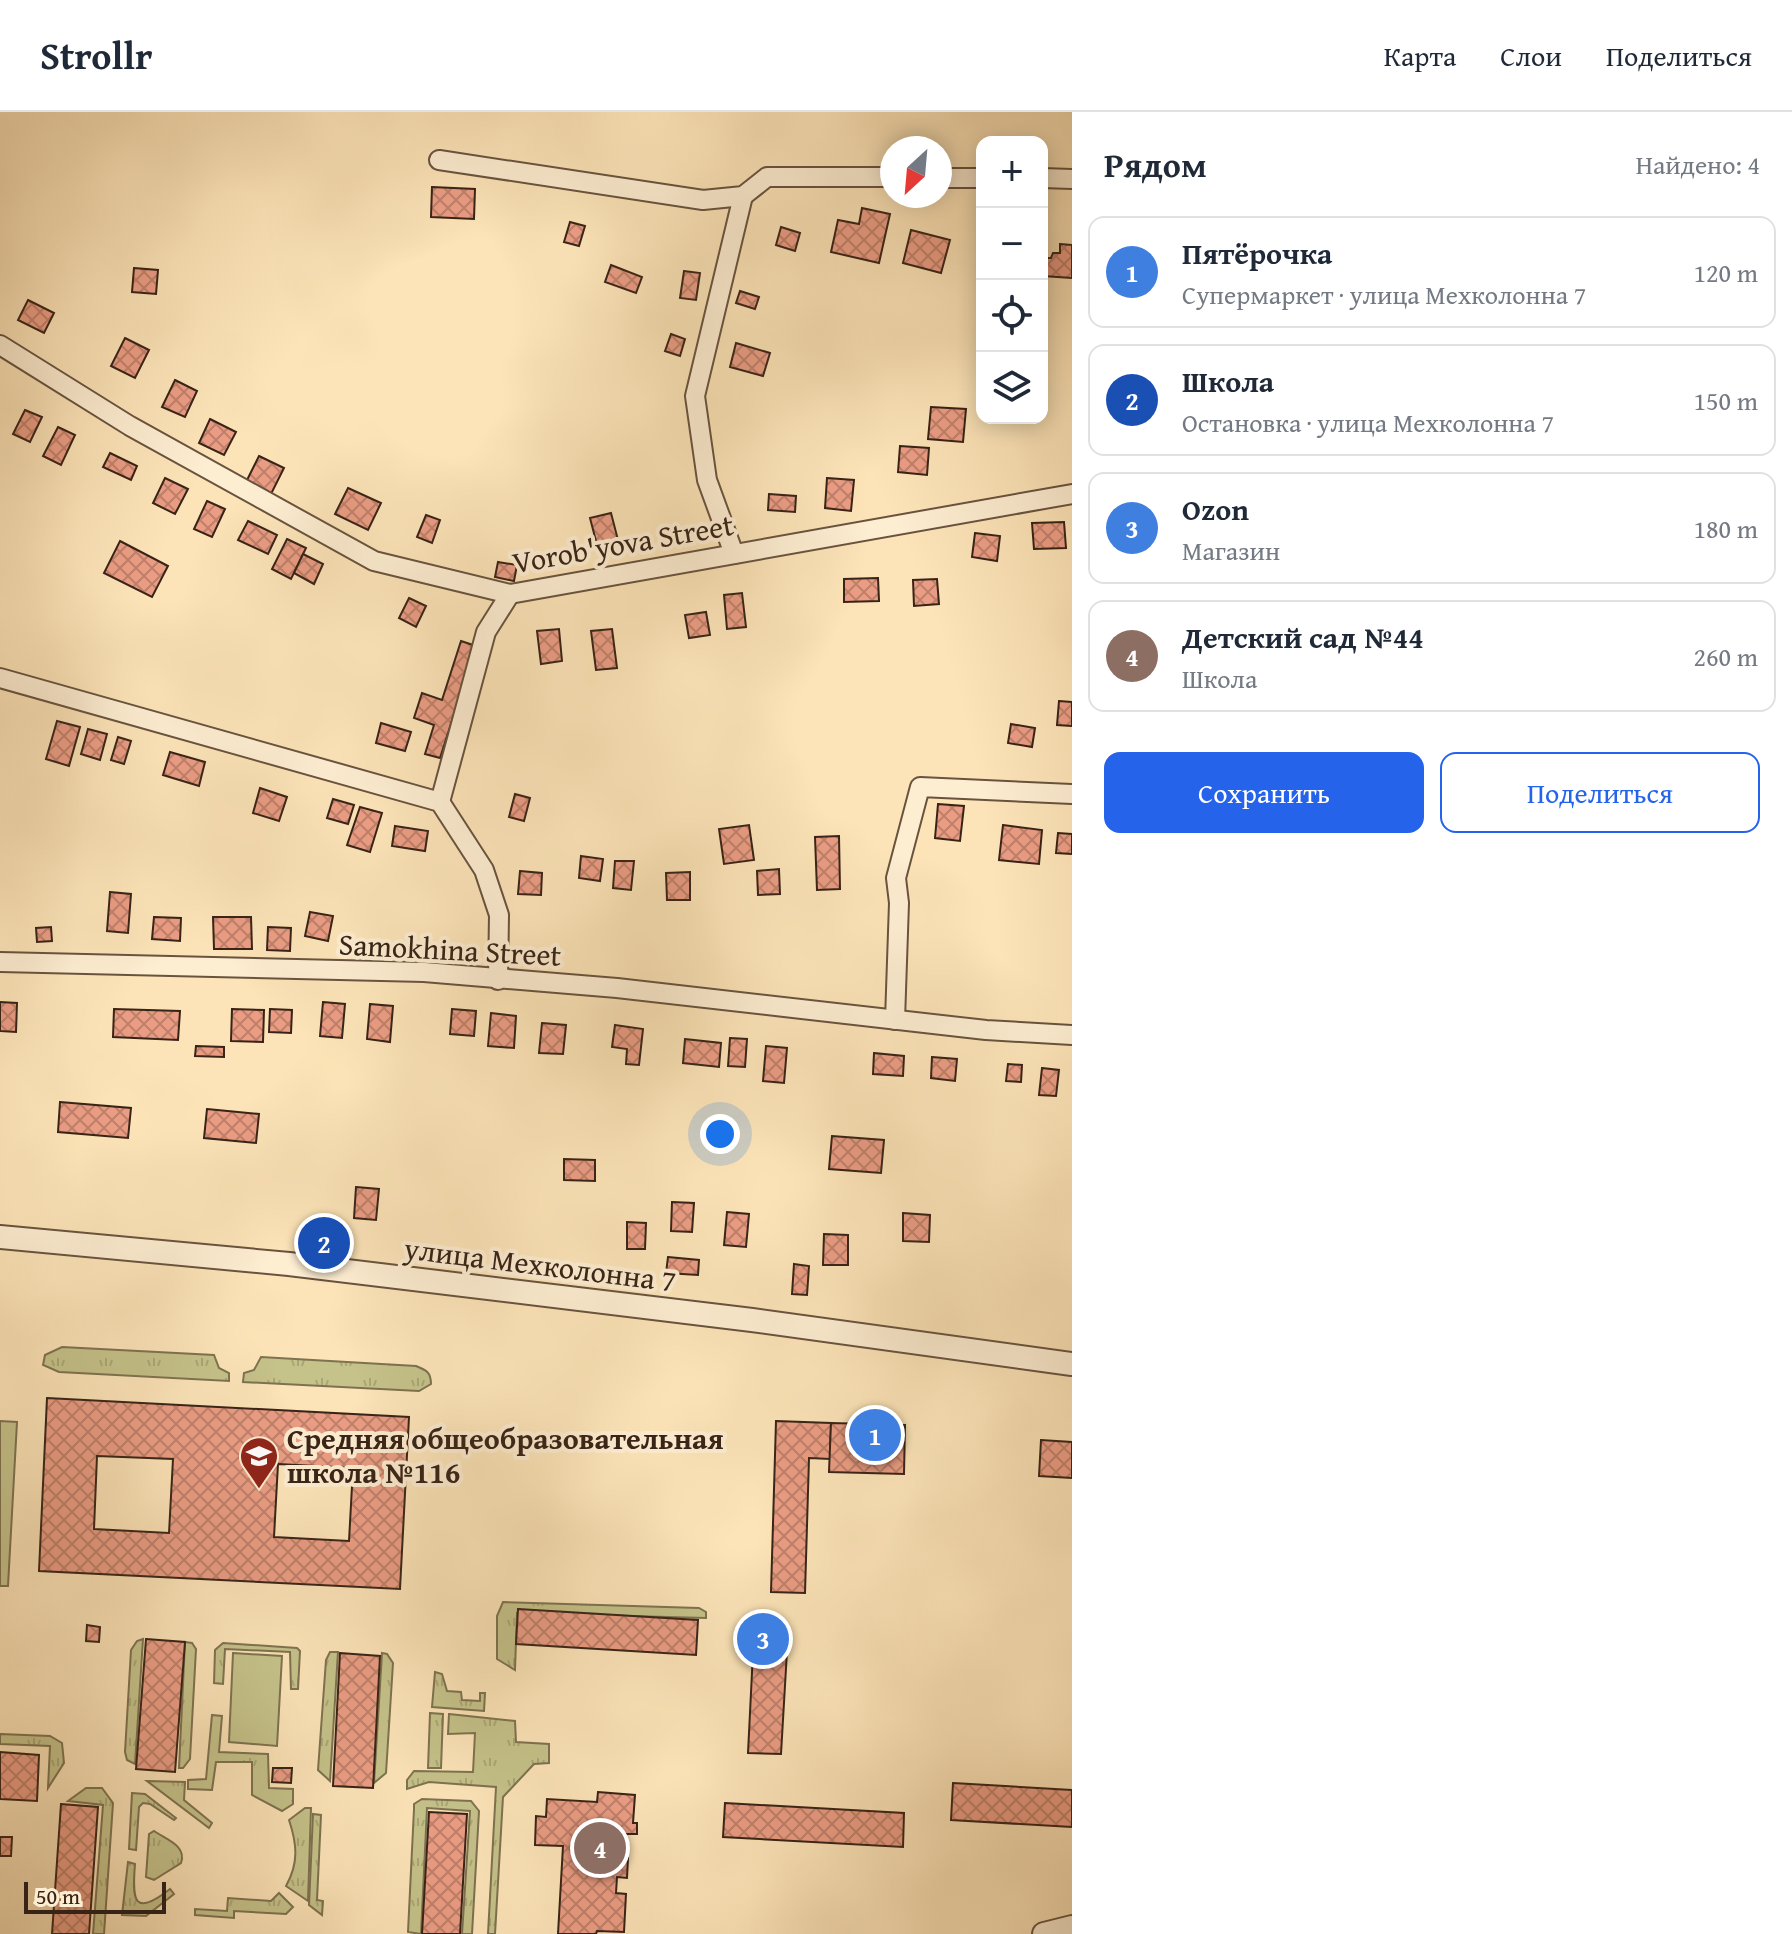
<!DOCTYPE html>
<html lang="ru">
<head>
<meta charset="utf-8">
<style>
	:root { --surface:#fff; --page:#f2f2f3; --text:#1f2937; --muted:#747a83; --line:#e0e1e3; --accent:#2563eb }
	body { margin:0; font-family:"Gentium Book Plus",serif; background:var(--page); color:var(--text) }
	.controls { position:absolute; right:24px; top:24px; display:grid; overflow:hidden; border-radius:16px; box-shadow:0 4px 20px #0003 }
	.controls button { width:72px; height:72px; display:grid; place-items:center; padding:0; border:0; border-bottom:2px solid var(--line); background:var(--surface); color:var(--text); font:40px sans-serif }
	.compass { position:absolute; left:880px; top:24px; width:72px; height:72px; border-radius:50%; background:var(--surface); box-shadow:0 4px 20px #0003; rotate:206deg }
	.scale { position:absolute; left:24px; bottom:20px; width:142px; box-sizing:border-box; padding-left:8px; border:4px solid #382317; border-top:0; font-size:22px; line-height:28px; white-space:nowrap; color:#382317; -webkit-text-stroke:6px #fdedd1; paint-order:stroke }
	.you { position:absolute; left:720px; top:1022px; width:28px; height:28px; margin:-20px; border:6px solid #fff; border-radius:50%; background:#1a73e8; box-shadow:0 0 0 12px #1a73e833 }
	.badge { display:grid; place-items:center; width:52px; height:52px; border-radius:50%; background:var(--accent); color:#fff; font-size:26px; font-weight:700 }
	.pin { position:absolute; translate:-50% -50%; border:4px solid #fff; box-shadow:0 2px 8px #0006 }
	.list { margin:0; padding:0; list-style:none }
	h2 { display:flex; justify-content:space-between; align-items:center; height:104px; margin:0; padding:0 32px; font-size:34px }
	h2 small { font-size:26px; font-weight:400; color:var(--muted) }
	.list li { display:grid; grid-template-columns:52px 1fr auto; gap:24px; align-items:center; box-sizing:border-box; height:112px; margin:0 16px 16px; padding:0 16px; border:2px solid var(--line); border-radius:16px }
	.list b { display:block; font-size:30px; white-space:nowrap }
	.list p { margin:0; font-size:26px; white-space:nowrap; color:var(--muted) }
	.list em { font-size:26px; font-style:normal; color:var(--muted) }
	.actions { display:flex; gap:16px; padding:24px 32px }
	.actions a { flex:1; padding:18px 0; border:2px solid var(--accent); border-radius:16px; text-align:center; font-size:28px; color:var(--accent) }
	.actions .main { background:var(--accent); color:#fff }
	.icon { flex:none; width:44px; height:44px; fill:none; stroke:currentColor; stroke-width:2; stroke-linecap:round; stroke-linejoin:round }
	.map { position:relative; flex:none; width:1072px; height:1822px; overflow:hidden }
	header { display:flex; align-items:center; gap:48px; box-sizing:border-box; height:112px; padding:0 40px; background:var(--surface); border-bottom:2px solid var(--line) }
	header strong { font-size:38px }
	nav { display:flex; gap:44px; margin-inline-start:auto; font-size:28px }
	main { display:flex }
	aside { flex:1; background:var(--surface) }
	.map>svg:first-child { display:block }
	.grass { fill:url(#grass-tufts); stroke:#7e7250; stroke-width:2 }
	.park { fill:#c5c28a; stroke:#7e7250; stroke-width:2 }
	.building { fill:url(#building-cross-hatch); stroke:#382317; stroke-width:2; fill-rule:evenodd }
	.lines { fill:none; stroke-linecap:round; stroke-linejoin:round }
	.minor-casing { stroke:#69533f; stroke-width:22 }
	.tertiary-casing { stroke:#69533f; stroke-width:26 }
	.minor { stroke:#fdedd1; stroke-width:18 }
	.tertiary { stroke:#fdedd1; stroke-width:22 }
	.labels { text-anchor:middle; stroke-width:8; stroke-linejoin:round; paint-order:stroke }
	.street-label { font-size:30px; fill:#382317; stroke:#fdedd1 }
	.poi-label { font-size:30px; font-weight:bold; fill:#382317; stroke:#fdedd1; text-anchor:start }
</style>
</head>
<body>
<header>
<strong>Strollr</strong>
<nav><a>Карта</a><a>Слои</a><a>Поделиться</a></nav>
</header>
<main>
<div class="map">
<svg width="1072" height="1822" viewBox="0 0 1072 1822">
	<defs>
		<pattern id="grass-tufts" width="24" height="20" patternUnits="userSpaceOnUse" patternTransform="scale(2)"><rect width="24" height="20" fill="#c5c28a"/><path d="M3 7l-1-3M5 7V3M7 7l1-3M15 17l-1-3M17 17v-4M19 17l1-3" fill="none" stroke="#aaa676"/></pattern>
		<pattern id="building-cross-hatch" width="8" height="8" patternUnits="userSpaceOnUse" patternTransform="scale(2)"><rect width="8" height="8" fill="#eb9d84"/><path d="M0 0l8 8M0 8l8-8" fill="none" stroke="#bf806b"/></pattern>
	</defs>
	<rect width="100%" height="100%" fill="#fce4b8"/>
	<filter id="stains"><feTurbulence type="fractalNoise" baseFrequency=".0025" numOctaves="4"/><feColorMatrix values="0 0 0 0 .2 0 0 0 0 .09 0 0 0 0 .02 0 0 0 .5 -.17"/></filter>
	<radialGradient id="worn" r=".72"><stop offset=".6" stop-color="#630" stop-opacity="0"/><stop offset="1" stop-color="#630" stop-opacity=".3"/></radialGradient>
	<!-- grass -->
	<g class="grass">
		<path d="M 62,1235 L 214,1243 L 219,1256 L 229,1261 L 229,1269 L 59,1260 L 43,1253 L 45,1243 Z"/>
		<path d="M 261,1245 L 416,1254 C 426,1258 431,1260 431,1272 L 419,1279 L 243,1270 L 244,1261 L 254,1258 Z"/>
		<path d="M 503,1490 L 699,1496 L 706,1500 L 706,1506 L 517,1501 L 515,1558 L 497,1547 L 497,1504 Z"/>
		<path d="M 143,1527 L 135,1652 L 127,1648 L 125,1640 L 131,1538 L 137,1529 Z"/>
		<path d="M 185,1530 L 192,1531 L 196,1537 L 190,1647 L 183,1656 L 179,1656 Z"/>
		<path d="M 223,1531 L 297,1536 L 300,1539 L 298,1577 L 291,1577 L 290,1540 L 225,1537 L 223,1572 L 214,1571 L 215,1538 Z"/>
		<path d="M 330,1540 L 338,1540 L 330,1669 L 318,1658 L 326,1548 Z"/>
		<path d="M 382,1541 L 387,1542 L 393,1551 L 386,1661 L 374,1671 Z"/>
		<path d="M 435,1560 L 442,1562 L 447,1579 L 461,1580 L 462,1588 L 480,1589 L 480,1581 L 485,1581 L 484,1599 L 432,1595 Z"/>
		<path d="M 430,1601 L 443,1602 L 441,1656 L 428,1656 Z"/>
		<path d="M 449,1602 L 515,1609 L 516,1630 L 549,1632 L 549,1651 L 534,1652 L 503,1685 L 495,1822 L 488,1822 L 496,1675 L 429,1670 L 407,1677 L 407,1668 L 414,1659 L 473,1660 L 475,1621 L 448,1622 Z"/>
		<path d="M 212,1603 L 222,1604 L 219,1640 L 268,1642 L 269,1676 L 293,1677 L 293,1692 L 282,1699 L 252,1683 L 252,1650 L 216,1650 L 212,1678 L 188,1677 L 188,1668 L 206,1667 Z"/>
		<path d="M 0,1622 L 50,1624 L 62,1631 L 64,1651 L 48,1676 L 50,1634 L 0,1632 Z"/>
		<path d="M 147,1669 L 185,1670 L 184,1688 L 212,1711 L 209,1716 Z"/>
		<path d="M 86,1676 L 102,1676 L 113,1691 L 104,1822 L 93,1822 L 103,1693 L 68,1689 Z"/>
		<path d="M 132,1681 L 145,1682 L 176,1706 L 174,1708 L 150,1692 L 143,1691 L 139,1695 L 136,1738 L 129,1737 Z"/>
		<path d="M 422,1687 L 471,1689 L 479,1699 L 472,1822 L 462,1822 L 470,1699 L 427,1696 L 421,1822 L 408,1820 L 414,1697 L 414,1692 Z"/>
		<path d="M 305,1696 L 311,1696 L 308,1789 L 286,1774 C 299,1751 297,1732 289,1708 Z"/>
		<path d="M 313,1702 L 321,1703 L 317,1788 L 323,1789 L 322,1803 L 309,1793 Z"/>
		<path d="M 154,1719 C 167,1728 187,1734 181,1751 L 154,1768 L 146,1765 L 149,1722 Z"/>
		<path d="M 128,1750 L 135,1752 C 132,1788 133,1806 170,1777 L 174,1782 L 146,1804 L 122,1803 Z"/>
		<path d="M 279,1781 L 293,1795 L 286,1802 L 234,1799 L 234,1806 L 195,1803 L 195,1797 L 227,1799 L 228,1786 L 271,1789 Z"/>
	</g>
	<!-- park -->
	<g class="park">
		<path d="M 0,1309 L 17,1310 L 8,1474 L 0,1474 Z"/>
		<path d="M 233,1541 L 282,1544 L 277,1634 L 229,1630 Z"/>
	</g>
	<!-- building -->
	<g class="building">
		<path d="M 432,75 L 475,77 L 474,107 L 431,105 Z"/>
		<path d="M 862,96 L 890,102 L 879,151 L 831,140 L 838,108 L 859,112 Z"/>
		<path d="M 570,110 L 585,114 L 579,134 L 564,130 Z"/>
		<path d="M 781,115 L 800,121 L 795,139 L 776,133 Z"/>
		<path d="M 911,118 L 950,128 L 941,161 L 903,151 Z"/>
		<path d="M 1060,132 L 1072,133 L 1072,166 L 1043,164 L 1044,146 L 1051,146 L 1053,141 L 1060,141 Z"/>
		<path d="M 611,153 L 642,165 L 636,181 L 605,170 Z"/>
		<path d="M 134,156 L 158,158 L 156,182 L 132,180 Z"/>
		<path d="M 684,159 L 700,161 L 696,188 L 680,186 Z"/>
		<path d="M 740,179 L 759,185 L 755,197 L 736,191 Z"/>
		<path d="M 28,188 L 54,201 L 44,221 L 18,208 Z"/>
		<path d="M 671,222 L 685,227 L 680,244 L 665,239 Z"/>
		<path d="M 125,226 L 149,238 L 135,266 L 111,254 Z"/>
		<path d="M 736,231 L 770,241 L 763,264 L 730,255 Z"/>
		<path d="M 175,268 L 197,279 L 185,305 L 162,295 Z"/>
		<path d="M 931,295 L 966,297 L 963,330 L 928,327 Z"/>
		<path d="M 25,298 L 42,305 L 30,330 L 13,322 Z"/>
		<path d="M 210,307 L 236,320 L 224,343 L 199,331 Z"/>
		<path d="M 58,315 L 75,323 L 61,353 L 43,344 Z"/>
		<path d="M 900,334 L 929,336 L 927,363 L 898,360 Z"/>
		<path d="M 110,341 L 137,354 L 131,368 L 103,355 Z"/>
		<path d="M 259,344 L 284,356 L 271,382 L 246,370 Z"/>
		<path d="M 165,366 L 188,377 L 175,402 L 153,391 Z"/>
		<path d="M 827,366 L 854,368 L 851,399 L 825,396 Z"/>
		<path d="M 348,376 L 381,391 L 368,418 L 335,402 Z"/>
		<path d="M 769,382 L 796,384 L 795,400 L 768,398 Z"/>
		<path d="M 207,389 L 225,397 L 212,425 L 194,417 Z"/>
		<path d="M 611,401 L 618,428 L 597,433 L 590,406 Z"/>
		<path d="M 426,403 L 440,408 L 432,431 L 417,425 Z"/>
		<path d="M 248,409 L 277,423 L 268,442 L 238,428 Z"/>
		<path d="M 1064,410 L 1066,436 L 1034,437 L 1032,411 Z"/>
		<path d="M 975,421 L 1000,424 L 997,449 L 972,445 Z"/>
		<path d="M 287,427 L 306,436 L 291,467 L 272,457 Z"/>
		<path d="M 120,429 L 168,454 L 152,485 L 104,461 Z"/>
		<path d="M 303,442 L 323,452 L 314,472 L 294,461 Z"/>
		<path d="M 498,450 L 517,453 L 514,469 L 495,465 Z"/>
		<path d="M 878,466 L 879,489 L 844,490 L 844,467 Z"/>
		<path d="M 937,467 L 939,492 L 914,494 L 913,468 Z"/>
		<path d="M 742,481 L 746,515 L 727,517 L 724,483 Z"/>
		<path d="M 409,486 L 426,494 L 416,515 L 399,506 Z"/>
		<path d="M 706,500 L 710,523 L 689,526 L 685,503 Z"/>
		<path d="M 559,517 L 562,549 L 541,552 L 537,519 Z"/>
		<path d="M 612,517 L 617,556 L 596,558 L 591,519 Z"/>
		<path d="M 461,529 L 476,534 L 440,646 L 425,642 L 434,613 L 414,606 L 422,581 L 442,588 Z"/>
		<path d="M 1059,589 L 1072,590 L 1072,614 L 1057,613 Z"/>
		<path d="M 57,609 L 80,615 L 69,654 L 46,647 Z"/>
		<path d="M 381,611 L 411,620 L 405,639 L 376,631 Z"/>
		<path d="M 1011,612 L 1035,616 L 1032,635 L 1008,631 Z"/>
		<path d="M 88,617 L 107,622 L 100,648 L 81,642 Z"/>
		<path d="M 118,625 L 131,629 L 124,652 L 111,648 Z"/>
		<path d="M 170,640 L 205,650 L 199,674 L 163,663 Z"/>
		<path d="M 260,676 L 287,685 L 279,709 L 253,701 Z"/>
		<path d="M 515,682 L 530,686 L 524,709 L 509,705 Z"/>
		<path d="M 333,687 L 354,693 L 348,712 L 327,706 Z"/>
		<path d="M 938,692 L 964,694 L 960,729 L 935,726 Z"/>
		<path d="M 360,695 L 382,701 L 370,740 L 347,733 Z"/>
		<path d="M 749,713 L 754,748 L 724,752 L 719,717 Z"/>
		<path d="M 1003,713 L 1042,718 L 1039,752 L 999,748 Z"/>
		<path d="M 395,714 L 428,719 L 425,739 L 392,734 Z"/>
		<path d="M 1058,721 L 1072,722 L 1072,742 L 1056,741 Z"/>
		<path d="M 839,724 L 840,777 L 817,778 L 815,725 Z"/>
		<path d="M 581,744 L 603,747 L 600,769 L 579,766 Z"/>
		<path d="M 615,749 L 634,749 L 631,778 L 613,776 Z"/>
		<path d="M 779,757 L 780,782 L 758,783 L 757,759 Z"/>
		<path d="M 520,759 L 542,761 L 541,783 L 518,782 Z"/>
		<path d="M 690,760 L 690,788 L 667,788 L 666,761 Z"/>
		<path d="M 110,780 L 131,782 L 128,821 L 107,819 Z"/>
		<path d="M 310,800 L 333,804 L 328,829 L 305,824 Z"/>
		<path d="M 154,805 L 181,806 L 180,829 L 152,827 Z"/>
		<path d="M 213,805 L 251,805 L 252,837 L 214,837 Z"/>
		<path d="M 51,815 L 52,829 L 37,830 L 36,816 Z"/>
		<path d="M 268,815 L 291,816 L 290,839 L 267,838 Z"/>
		<path d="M 0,890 L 17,891 L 16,920 L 0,919 Z"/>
		<path d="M 323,890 L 345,892 L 342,926 L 320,924 Z"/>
		<path d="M 370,892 L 393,894 L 390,930 L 367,927 Z"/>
		<path d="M 114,897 L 180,899 L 178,928 L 113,925 Z"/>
		<path d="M 232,897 L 264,898 L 263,930 L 231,929 Z"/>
		<path d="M 270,897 L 292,898 L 291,921 L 269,920 Z"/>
		<path d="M 452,897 L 476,899 L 474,924 L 450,922 Z"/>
		<path d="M 491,901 L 516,904 L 514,936 L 488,934 Z"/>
		<path d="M 542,911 L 566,913 L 563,942 L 539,941 Z"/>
		<path d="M 615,913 L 643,917 L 639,953 L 626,952 L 627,937 L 612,935 Z"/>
		<path d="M 730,926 L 747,927 L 745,955 L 728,954 Z"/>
		<path d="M 685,927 L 721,931 L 719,955 L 683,951 Z"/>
		<path d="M 196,934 L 224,935 L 224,945 L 195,944 Z"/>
		<path d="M 766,934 L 787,936 L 784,971 L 763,969 Z"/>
		<path d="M 874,941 L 904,944 L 903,964 L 873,962 Z"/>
		<path d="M 932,945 L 957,947 L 955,969 L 931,966 Z"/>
		<path d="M 1008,952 L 1022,953 L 1021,970 L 1006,969 Z"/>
		<path d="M 1042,956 L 1059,958 L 1056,984 L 1039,983 Z"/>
		<path d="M 60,990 L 131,996 L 128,1026 L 58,1020 Z"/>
		<path d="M 207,997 L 259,1002 L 256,1031 L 204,1026 Z"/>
		<path d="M 832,1024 L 884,1028 L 881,1061 L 829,1057 Z"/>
		<path d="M 564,1047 L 595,1048 L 595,1069 L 564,1068 Z"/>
		<path d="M 356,1075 L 379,1077 L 376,1108 L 354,1106 Z"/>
		<path d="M 672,1090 L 694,1091 L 692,1120 L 671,1119 Z"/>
		<path d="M 727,1100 L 749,1102 L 746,1135 L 724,1133 Z"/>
		<path d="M 903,1101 L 930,1103 L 929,1130 L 903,1129 Z"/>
		<path d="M 627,1110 L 646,1111 L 645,1137 L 627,1137 Z"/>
		<path d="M 824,1122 L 848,1123 L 848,1153 L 823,1153 Z"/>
		<path d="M 668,1145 L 699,1148 L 698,1163 L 666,1161 Z"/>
		<path d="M 794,1152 L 809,1154 L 807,1183 L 792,1182 Z"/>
		<path d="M 47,1286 L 409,1305 L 400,1477 L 39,1459 ZM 97,1344 L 173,1347 L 169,1421 L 94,1417 ZM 278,1352 L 353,1356 L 349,1429 L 274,1425 Z"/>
		<path d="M 776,1309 L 831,1311 L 830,1347 L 809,1346 L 805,1481 L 771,1480 Z"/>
		<path d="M 831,1311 L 905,1313 L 904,1362 L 829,1360 Z"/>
		<path d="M 1041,1328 L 1072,1330 L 1072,1366 L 1039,1364 Z"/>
		<path d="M 518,1497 L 698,1508 L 696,1543 L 516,1532 Z"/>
		<path d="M 87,1513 L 100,1515 L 99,1530 L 86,1529 Z"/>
		<path d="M 754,1520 L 788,1522 L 781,1642 L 748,1641 Z"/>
		<path d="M 146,1527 L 185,1530 L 175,1660 L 136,1657 Z"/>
		<path d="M 340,1541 L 380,1544 L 373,1676 L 333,1674 Z"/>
		<path d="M 0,1640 L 39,1643 L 37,1689 L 0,1687 Z"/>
		<path d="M 273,1656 L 292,1656 L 291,1671 L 272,1670 Z"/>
		<path d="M 953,1671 L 1072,1678 L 1072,1715 L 951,1708 Z"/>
		<path d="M 598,1680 L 635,1683 L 633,1711 L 637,1711 L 637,1722 L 621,1722 L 619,1745 L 628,1746 L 627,1766 L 617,1765 L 616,1781 L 626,1782 L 624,1820 L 597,1819 L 596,1822 L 558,1822 L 563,1734 L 535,1733 L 536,1704 L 546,1705 L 547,1687 L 597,1690 Z"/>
		<path d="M 725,1691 L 904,1701 L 903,1735 L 723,1725 Z"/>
		<path d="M 61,1692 L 98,1695 L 89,1822 L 52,1822 Z"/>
		<path d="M 429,1700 L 467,1702 L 460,1822 L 422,1822 Z"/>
		<path d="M 0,1725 L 12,1725 L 11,1744 L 0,1744 Z"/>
	</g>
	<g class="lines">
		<defs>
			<g id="minor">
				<path d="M 439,48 L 703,88 L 743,84 L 767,65 L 892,65"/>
				<path d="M 940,66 L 982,66"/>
				<path d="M 1042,66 L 1072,67"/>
				<path d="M 0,233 L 130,314 L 374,449 L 510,482 L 1072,382"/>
				<path d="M 734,442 L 707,368 L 695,284 L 743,84"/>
				<path d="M 0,566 L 440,690 L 484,758 L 499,803 L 498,868"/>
				<path d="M 440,690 L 486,520 L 510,482"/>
				<path d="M 0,850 L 424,860 L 617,876 L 986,918 L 1072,923"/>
				<path d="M 895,908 L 899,791 L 896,766 L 920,675 L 1072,682"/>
			</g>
			<g id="tertiary">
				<path d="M 0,1125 L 289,1152 L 752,1208 L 1072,1252"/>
				<path d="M 1044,1822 L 1072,1815"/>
			</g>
		</defs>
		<!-- minor casing -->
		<use href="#minor" class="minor-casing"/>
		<!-- tertiary casing -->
		<use href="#tertiary" class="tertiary-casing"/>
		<!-- minor -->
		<use href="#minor" class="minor"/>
		<!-- tertiary -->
		<use href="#tertiary" class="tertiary"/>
	</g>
	<!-- icons -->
	<defs>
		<symbol id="school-pin" viewBox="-11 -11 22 30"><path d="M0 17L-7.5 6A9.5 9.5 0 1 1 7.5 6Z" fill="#8f2418" stroke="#fdedd1"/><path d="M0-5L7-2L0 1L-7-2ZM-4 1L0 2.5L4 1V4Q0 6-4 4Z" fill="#fff"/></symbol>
	</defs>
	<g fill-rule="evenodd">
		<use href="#school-pin" x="237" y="1322" width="44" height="60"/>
	</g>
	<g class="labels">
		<!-- street labels -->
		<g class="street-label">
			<text transform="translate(623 432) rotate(-10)" y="10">Vorob'yova Street</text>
			<text transform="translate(450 838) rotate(3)" y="10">Samokhina Street</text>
			<text transform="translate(540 1153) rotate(7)" y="10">улица Мехколонна 7</text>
		</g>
		<!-- poi labels -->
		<g class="poi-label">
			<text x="287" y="1337">Средняя общеобразовательная<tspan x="287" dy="34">школа №116</tspan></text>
		</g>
	</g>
	<rect width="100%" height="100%" filter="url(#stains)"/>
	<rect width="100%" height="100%" fill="url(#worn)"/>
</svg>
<div class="controls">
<button>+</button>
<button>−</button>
<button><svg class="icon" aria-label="locate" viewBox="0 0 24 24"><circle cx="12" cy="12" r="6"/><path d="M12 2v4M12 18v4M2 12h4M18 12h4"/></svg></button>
<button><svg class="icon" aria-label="layers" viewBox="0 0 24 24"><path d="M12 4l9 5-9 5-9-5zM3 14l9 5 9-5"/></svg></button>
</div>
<svg class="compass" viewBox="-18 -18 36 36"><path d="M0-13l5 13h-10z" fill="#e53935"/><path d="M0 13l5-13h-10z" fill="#747a83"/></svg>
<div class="scale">50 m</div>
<div class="you"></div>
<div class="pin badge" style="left:875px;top:1323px;background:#3f7fe0">1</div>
<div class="pin badge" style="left:324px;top:1131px;background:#1a4fb4">2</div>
<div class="pin badge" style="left:763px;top:1527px;background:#3f7fe0">3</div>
<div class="pin badge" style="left:600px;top:1736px;background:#8d6e63">4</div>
</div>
<aside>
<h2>Рядом<small>Найдено: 4</small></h2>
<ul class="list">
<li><span class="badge" style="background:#3f7fe0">1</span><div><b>Пятёрочка</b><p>Супермаркет · улица Мехколонна 7</p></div><em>120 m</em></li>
<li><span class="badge" style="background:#1a4fb4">2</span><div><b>Школа</b><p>Остановка · улица Мехколонна 7</p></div><em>150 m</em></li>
<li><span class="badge" style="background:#3f7fe0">3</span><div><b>Ozon</b><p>Магазин</p></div><em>180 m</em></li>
<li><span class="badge" style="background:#8d6e63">4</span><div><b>Детский сад №44</b><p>Школа</p></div><em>260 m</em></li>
</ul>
<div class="actions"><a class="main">Сохранить</a><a>Поделиться</a></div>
</aside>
</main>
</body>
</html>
